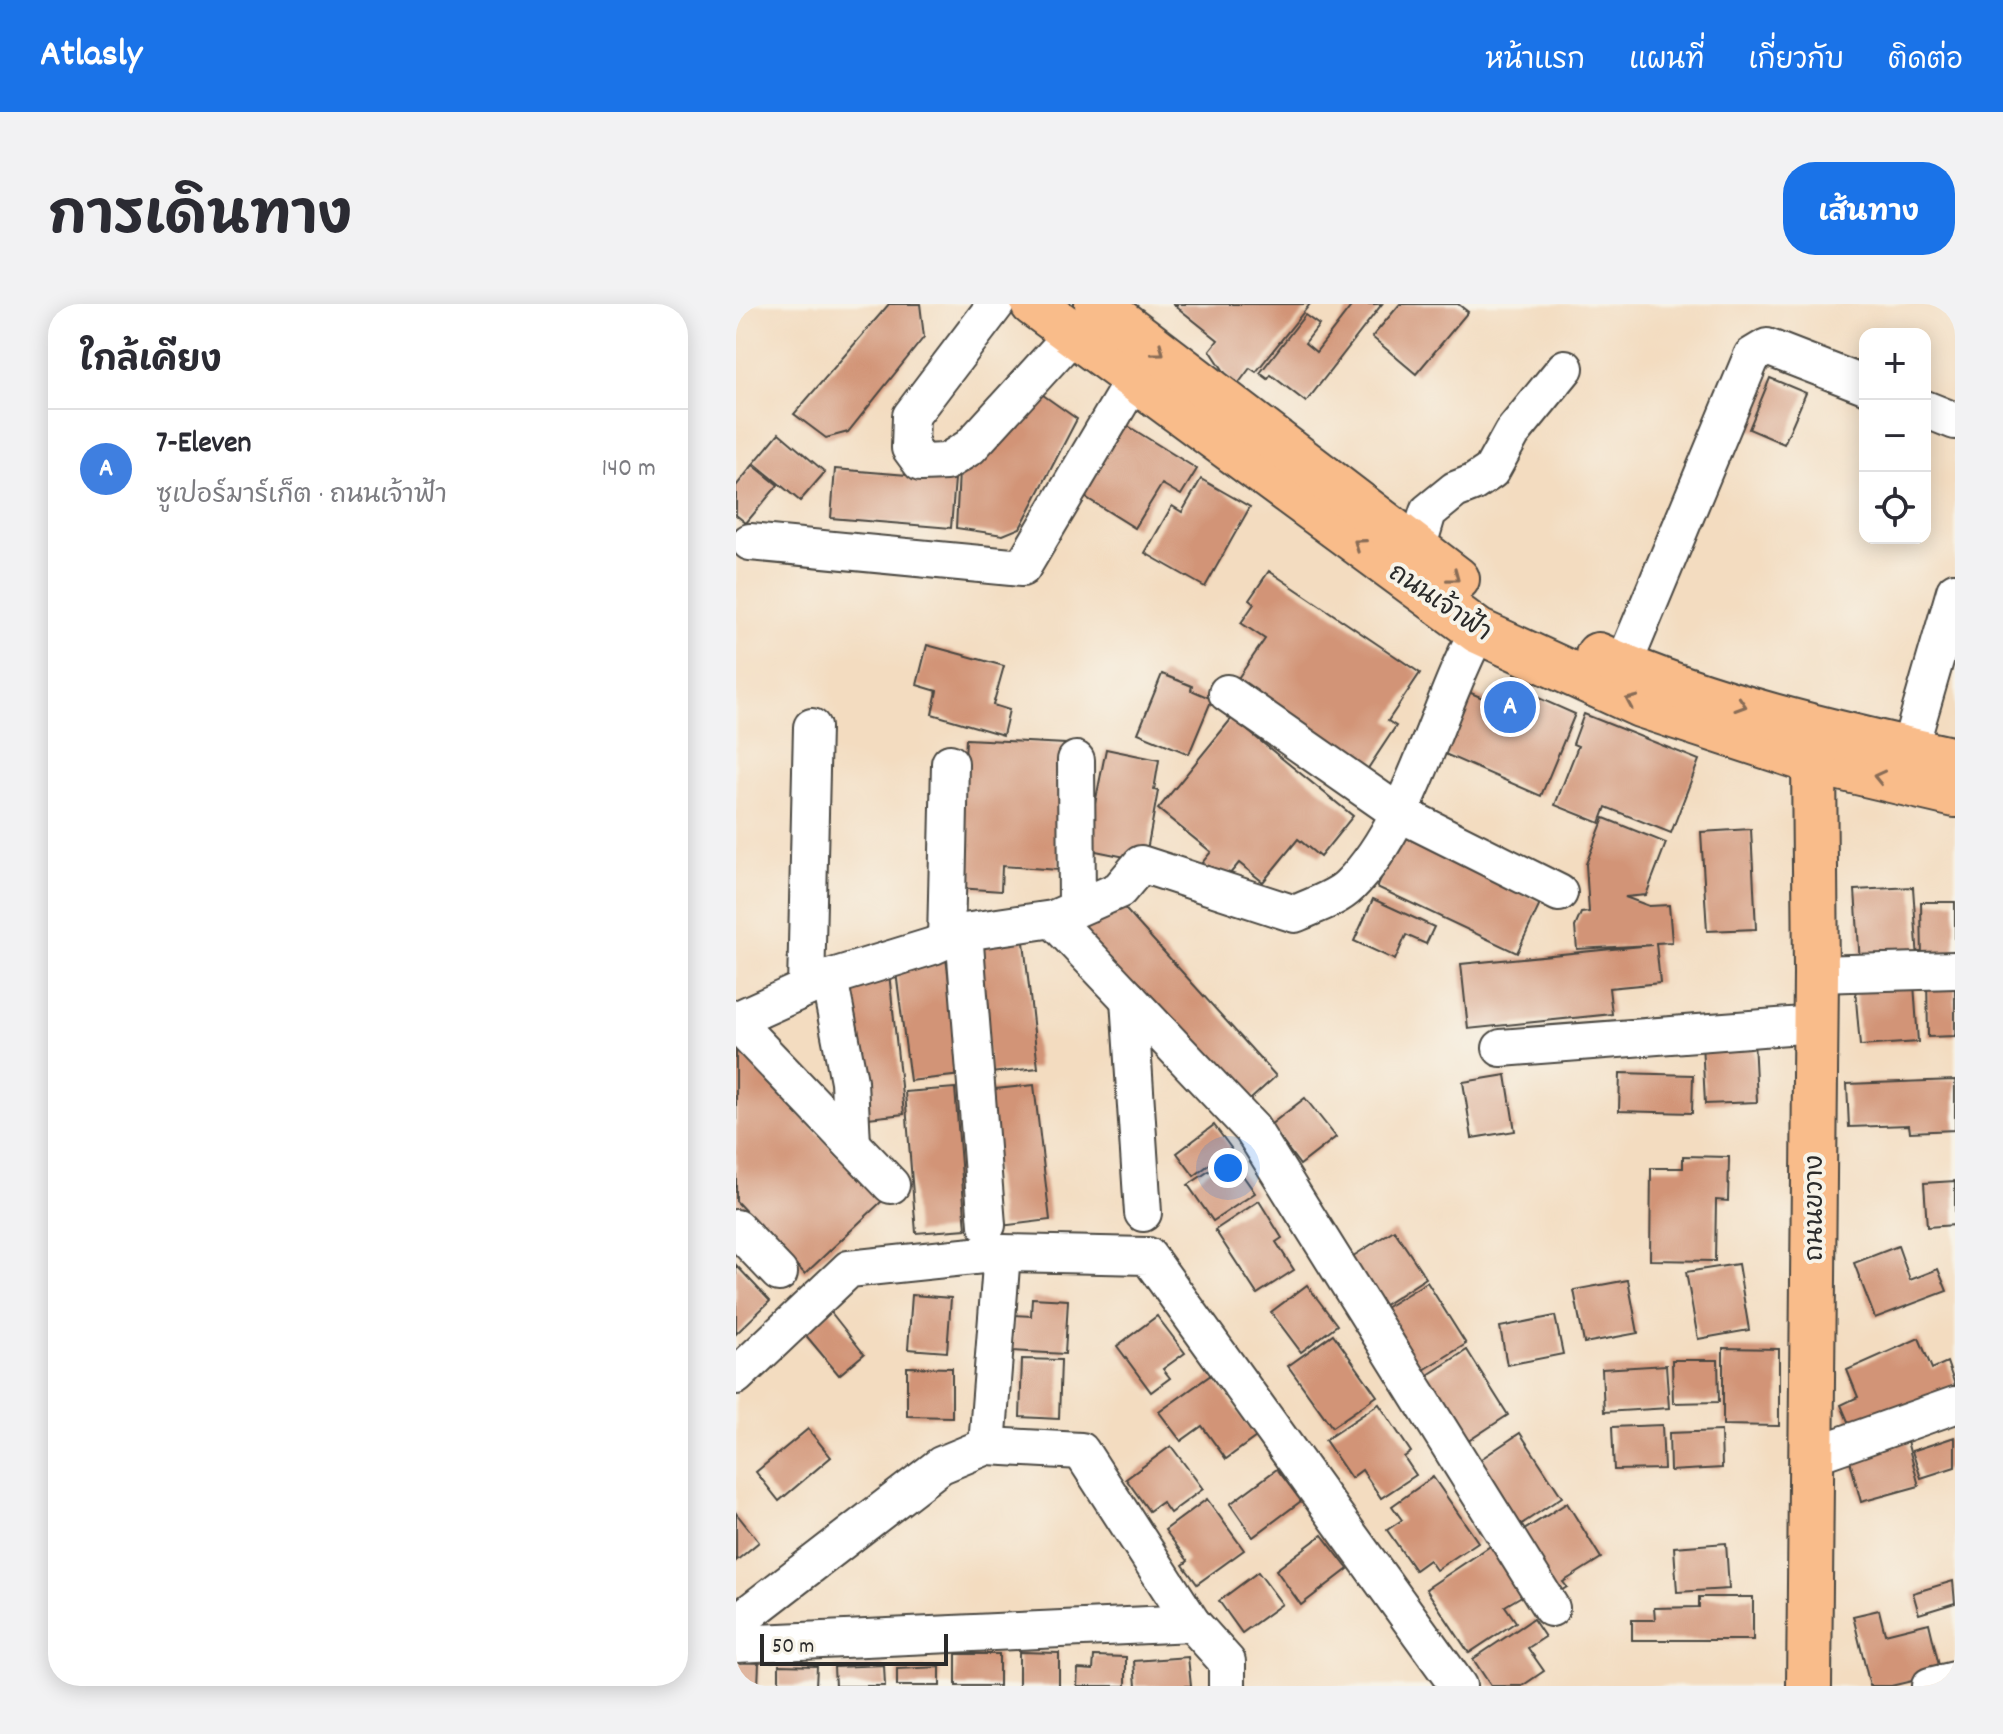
<!DOCTYPE html>
<html lang="th">
<head>
<meta charset="utf-8">
<style>
	:root { --surface:#fff; --page:#f2f2f3; --text:#2b2b33; --muted:#7c7c81; --line:#e1e1e2; --accent:#1a73e8 }
	body { margin:0; font-family:Dekko,"Playpen Sans Thai",sans-serif; background:var(--page); color:var(--text) }
	.controls { position:absolute; right:24px; top:24px; display:grid; overflow:hidden; border-radius:16px; box-shadow:0 4px 20px #0003 }
	.controls button { width:72px; height:72px; display:grid; place-items:center; padding:0; border:0; border-bottom:2px solid var(--line); background:var(--surface); color:var(--text); font:40px sans-serif }
	.scale { position:absolute; left:24px; bottom:20px; width:188px; box-sizing:border-box; padding-left:8px; border:4px solid #2b2b2b; border-top:0; font-size:22px; line-height:28px; white-space:nowrap; color:#2b2b2b; -webkit-text-stroke:6px #f7f3e8; paint-order:stroke }
	.you { position:absolute; left:492px; top:864px; width:28px; height:28px; margin:-20px; border:6px solid #fff; border-radius:50%; background:#1a73e8; box-shadow:0 0 0 12px #1a73e833 }
	.badge { display:grid; place-items:center; width:52px; height:52px; border-radius:50%; background:var(--accent); color:#fff; font-size:26px; font-weight:700 }
	.pin { position:absolute; translate:-50% -50%; border:4px solid #fff; box-shadow:0 2px 8px #0006 }
	.list { margin:0; padding:0; list-style:none }
	h2 { display:flex; justify-content:space-between; align-items:center; height:104px; margin:0; padding:0 32px; font-size:34px }
	h2 small { font-size:26px; font-weight:400; color:var(--muted) }
	.list li { display:grid; grid-template-columns:52px 1fr auto; gap:24px; align-items:center; box-sizing:border-box; height:120px; padding:0 32px; border-top:2px solid var(--line) }
	.list b { display:block; font-size:30px; white-space:nowrap }
	.list p { margin:0; font-size:26px; white-space:nowrap; color:var(--muted) }
	.list em { font-size:26px; font-style:normal; color:var(--muted) }
	.icon { flex:none; width:44px; height:44px; fill:none; stroke:currentColor; stroke-width:2; stroke-linecap:round; stroke-linejoin:round }
	.map { position:relative; flex:none; width:1219px; height:1382px; overflow:hidden; border-radius:32px }
	header { display:flex; align-items:center; gap:48px; box-sizing:border-box; height:112px; padding:0 40px; background:var(--accent); color:#fff }
	header strong { font-size:38px }
	nav { display:flex; gap:44px; margin-inline-start:auto; font-size:28px }
	.intro { display:flex; align-items:center; justify-content:space-between; box-sizing:border-box; height:192px; padding:0 48px }
	h1 { margin:0; font-size:56px }
	.button { padding:20px 36px; border-radius:32px; background:var(--accent); color:#fff; font-size:28px; font-weight:700 }
	main { display:flex; gap:48px; padding:0 48px }
	aside { flex:1; background:var(--surface); border-radius:32px; box-shadow:0 4px 20px #0003 }
	.map>svg:first-child { display:block }
	.building { fill:#d29477 }
	.lines { fill:none; stroke-linecap:round; stroke-linejoin:round }
	.minor-casing { stroke:#494641; stroke-width:40 }
	.major-casing { stroke:#494641; stroke-width:48 }
	.minor { stroke:#fff; stroke-width:36 }
	.major { stroke:#f9bc8a; stroke-width:44 }
	.oneway { stroke:#886c56 }
	.labels { text-anchor:middle; stroke-width:8; stroke-linejoin:round; paint-order:stroke }
	.street-label { font-size:26px; fill:#2b2b2b; stroke:#f7f3e8 }
</style>
</head>
<body>
<header>
<strong>Atlasly</strong>
<nav><a>หน้าแรก</a><a>แผนที่</a><a>เกี่ยวกับ</a><a>ติดต่อ</a></nav>
</header>
<div class="intro"><h1>การเดินทาง</h1><a class="button">เส้นทาง</a></div>
<main>
<aside>
<h2>ใกล้เคียง<small></small></h2>
<ul class="list">
<li><span class="badge" style="background:#3f7fe0">A</span><div><b>7-Eleven</b><p>ซูเปอร์มาร์เก็ต · ถนนเจ้าฟ้า</p></div><em>140 m</em></li>
</ul>
</aside>
<div class="map">
<svg width="1219" height="1382" viewBox="0 0 1219 1382">
	<rect width="100%" height="100%" fill="#f7f3e8"/>
	<filter id="ink" filterUnits="userSpaceOnUse"><feTurbulence type="fractalNoise" baseFrequency=".0125" numOctaves="2"/><feDisplacementMap in="SourceGraphic" scale="16" xChannelSelector="R" yChannelSelector="G"/><feConvolveMatrix kernelMatrix="1 2 1 2 8 2 1 2 1" color-interpolation-filters="sRGB"/></filter>
	<filter id="wash" filterUnits="userSpaceOnUse"><feTurbulence type="fractalNoise" baseFrequency=".006" numOctaves="4" result="noise"/><feDisplacementMap in="SourceGraphic" scale="32" xChannelSelector="R" yChannelSelector="G"/><feGaussianBlur stdDeviation="1.8" result="paint"/><feColorMatrix in="noise" values="0 0 0 0 0 0 0 0 0 0 0 0 0 0 0 0 0 1.4 0 .05"/><feComposite in="paint" operator="in"/></filter>
	<g filter="url(#wash)">
		<rect width="100%" height="100%" fill="#f3dcc0"/>
		<g id="blocks">
			<!-- building -->
			<g class="building">
				<path d="M 153,0 L 184,0 L 188,33 L 112,128 L 90,134 L 58,110 Z"/>
				<path d="M 437,0 L 574,0 L 520,68 L 514,64 L 499,84 L 474,46 L 482,36 Z"/>
				<path d="M 617,0 L 646,0 L 570,98 L 535,71 L 532,75 L 524,69 L 569,11 L 583,21 L 569,39 L 580,48 Z"/>
				<path d="M 664,0 L 722,0 L 732,8 L 680,70 L 636,33 Z"/>
				<path d="M 1034,74 L 1070,89 L 1048,140 L 1013,125 Z"/>
				<path d="M 307,91 L 341,115 L 284,224 L 267,231 L 220,224 L 223,168 L 281,97 Z"/>
				<path d="M 384,117 L 461,165 L 445,191 L 426,180 L 399,224 L 341,188 Z"/>
				<path d="M 43,129 L 89,168 L 64,197 L 18,159 Z"/>
				<path d="M 17,161 L 42,181 L 10,219 L 0,211 L 0,182 Z"/>
				<path d="M 99,165 L 219,175 L 215,224 L 95,214 Z"/>
				<path d="M 465,175 L 514,203 L 469,283 L 409,249 L 436,202 L 446,208 Z"/>
				<path d="M 533,267 L 684,369 L 652,417 L 660,422 L 627,472 L 496,383 L 529,335 L 505,319 L 518,300 L 513,296 Z"/>
				<path d="M 191,341 L 268,362 L 257,401 L 273,406 L 267,431 L 196,410 L 201,387 L 181,381 Z"/>
				<path d="M 426,370 L 456,382 L 455,386 L 476,395 L 453,450 L 402,429 Z"/>
				<path d="M 728,386 L 779,408 L 787,387 L 839,410 L 805,492 L 702,447 Z"/>
				<path d="M 848,410 L 963,456 L 935,529 L 870,503 L 864,519 L 819,501 L 842,442 L 837,440 Z"/>
				<path d="M 496,414 L 617,512 L 584,553 L 562,535 L 527,578 L 503,559 L 487,578 L 465,560 L 475,548 L 422,505 Z"/>
				<path d="M 230,435 L 330,440 L 323,566 L 266,562 L 265,587 L 222,584 Z"/>
				<path d="M 370,445 L 423,456 L 418,486 L 422,487 L 409,557 L 350,545 Z"/>
				<path d="M 868,514 L 930,539 L 910,591 L 889,593 L 913,602 L 933,601 L 936,638 L 920,639 L 924,679 L 873,684 L 876,710 L 732,725 L 725,660 L 916,641 L 841,645 L 839,623 L 845,609 L 853,608 L 850,560 Z"/>
				<path d="M 1015,525 L 1020,625 L 971,627 L 965,528 Z"/>
				<path d="M 665,531 L 805,598 L 781,649 L 641,583 Z"/>
				<path d="M 1177,583 L 1182,656 L 1124,659 L 1119,586 Z"/>
				<path d="M 637,595 L 698,623 L 690,640 L 670,631 L 659,656 L 618,637 Z"/>
				<path d="M 382,597 L 540,772 L 503,806 L 334,620 L 350,606 L 360,617 Z"/>
				<path d="M 1185,598 L 1219,598 L 1219,656 L 1186,656 Z"/>
				<path d="M 287,629 L 302,764 L 254,769 L 238,634 Z"/>
				<path d="M 210,654 L 225,771 L 174,777 L 159,660 Z"/>
				<path d="M 153,669 L 168,810 L 123,815 L 108,674 Z"/>
				<path d="M 1191,674 L 1219,674 L 1219,732 L 1192,733 Z"/>
				<path d="M 1178,680 L 1182,738 L 1124,742 L 1119,684 Z"/>
				<path d="M 1018,735 L 1021,798 L 969,800 L 966,737 Z"/>
				<path d="M 0,743 L 146,897 L 69,970 L 0,897 Z"/>
				<path d="M 884,769 L 957,771 L 956,809 L 883,807 Z"/>
				<path d="M 770,771 L 779,827 L 736,834 L 727,778 Z"/>
				<path d="M 1219,776 L 1219,826 L 1174,828 L 1173,821 L 1113,823 L 1111,780 Z"/>
				<path d="M 298,781 L 314,916 L 265,922 L 250,786 Z"/>
				<path d="M 219,784 L 230,925 L 180,929 L 169,788 Z"/>
				<path d="M 569,794 L 600,833 L 564,861 L 534,821 Z"/>
				<path d="M 478,821 L 495,844 L 458,872 L 441,849 Z"/>
				<path d="M 947,852 L 993,853 L 992,897 L 980,896 L 979,957 L 914,956 L 915,864 L 947,864 Z"/>
				<path d="M 494,853 L 519,889 L 477,917 L 452,881 Z"/>
				<path d="M 1219,877 L 1219,921 L 1191,923 L 1188,879 Z"/>
				<path d="M 523,897 L 546,934 L 540,938 L 558,966 L 521,990 L 479,926 Z"/>
				<path d="M 658,926 L 690,974 L 642,1005 L 611,956 Z"/>
				<path d="M 1162,942 L 1174,976 L 1202,965 L 1211,987 L 1139,1014 L 1118,959 Z"/>
				<path d="M 1002,960 L 1013,1026 L 962,1035 L 950,968 Z"/>
				<path d="M 0,961 L 34,997 L 0,1030 Z"/>
				<path d="M 892,976 L 902,1029 L 848,1039 L 838,986 Z"/>
				<path d="M 691,978 L 730,1040 L 683,1069 L 644,1007 Z"/>
				<path d="M 571,981 L 601,1021 L 565,1048 L 535,1008 Z"/>
				<path d="M 176,991 L 215,994 L 211,1048 L 172,1045 Z"/>
				<path d="M 296,994 L 332,996 L 329,1050 L 276,1047 L 278,1011 L 295,1012 Z"/>
				<path d="M 94,1007 L 128,1050 L 103,1071 L 68,1029 Z"/>
				<path d="M 421,1012 L 449,1049 L 427,1065 L 434,1074 L 415,1088 L 381,1042 Z"/>
				<path d="M 819,1012 L 827,1050 L 771,1061 L 764,1023 Z"/>
				<path d="M 597,1030 L 641,1092 L 596,1123 L 552,1062 Z"/>
				<path d="M 1183,1034 L 1196,1065 L 1211,1058 L 1219,1081 L 1116,1127 L 1105,1101 L 1122,1093 L 1111,1066 Z"/>
				<path d="M 987,1044 L 1043,1045 L 1043,1122 L 987,1121 Z"/>
				<path d="M 731,1046 L 772,1111 L 726,1141 L 684,1076 Z"/>
				<path d="M 286,1055 L 325,1056 L 323,1115 L 284,1113 Z"/>
				<path d="M 936,1056 L 982,1056 L 983,1098 L 937,1099 Z"/>
				<path d="M 930,1061 L 933,1104 L 868,1108 L 866,1065 Z"/>
				<path d="M 171,1063 L 216,1064 L 216,1113 L 171,1112 Z"/>
				<path d="M 475,1071 L 520,1133 L 490,1155 L 466,1122 L 445,1137 L 423,1108 Z"/>
				<path d="M 643,1100 L 675,1148 L 668,1153 L 680,1171 L 645,1194 L 626,1166 L 615,1174 L 589,1136 Z"/>
				<path d="M 926,1121 L 928,1165 L 878,1166 L 876,1123 Z"/>
				<path d="M 72,1125 L 95,1153 L 43,1197 L 20,1168 Z"/>
				<path d="M 985,1127 L 986,1164 L 934,1167 L 933,1129 Z"/>
				<path d="M 784,1129 L 826,1193 L 778,1225 L 736,1161 Z"/>
				<path d="M 1219,1133 L 1219,1163 L 1185,1174 L 1176,1147 Z"/>
				<path d="M 1171,1137 L 1183,1182 L 1125,1198 L 1113,1153 Z"/>
				<path d="M 435,1142 L 467,1185 L 434,1209 L 426,1198 L 413,1207 L 390,1175 Z"/>
				<path d="M 541,1165 L 565,1197 L 517,1233 L 494,1200 Z"/>
				<path d="M 697,1173 L 742,1238 L 700,1266 L 693,1256 L 679,1266 L 651,1226 L 666,1216 L 656,1202 Z"/>
				<path d="M 471,1195 L 508,1246 L 461,1280 L 447,1261 L 452,1257 L 429,1226 Z"/>
				<path d="M 831,1199 L 865,1254 L 827,1278 L 831,1283 L 815,1293 L 777,1233 Z"/>
				<path d="M 0,1209 L 23,1238 L 0,1257 Z"/>
				<path d="M 586,1231 L 612,1265 L 565,1301 L 540,1266 Z"/>
				<path d="M 990,1239 L 993,1285 L 941,1288 L 938,1243 Z"/>
				<path d="M 756,1241 L 789,1290 L 769,1302 L 780,1318 L 733,1349 L 690,1285 Z"/>
				<path d="M 522,1268 L 546,1300 L 506,1329 L 483,1297 Z"/>
				<path d="M 1217,1277 L 1219,1299 L 1183,1310 L 1177,1289 Z"/>
				<path d="M 963,1293 L 1017,1293 L 1017,1336 L 896,1336 L 896,1316 L 919,1316 L 918,1304 L 963,1303 Z"/>
				<path d="M 1143,1306 L 1149,1330 L 1193,1319 L 1205,1370 L 1155,1382 L 1134,1382 L 1117,1312 Z"/>
				<path d="M 797,1315 L 809,1333 L 792,1344 L 808,1367 L 786,1382 L 755,1382 L 737,1355 Z"/>
				<path d="M 283,1348 L 323,1349 L 323,1382 L 283,1382 Z"/>
				<rect x="220" y="1350" width="43" height="32"/>
				<path d="M 358,1352 L 390,1353 L 390,1382 L 341,1382 L 342,1365 L 357,1366 Z"/>
				<path d="M 452,1353 L 455,1382 L 400,1382 L 398,1357 Z"/>
				<path d="M 0,1358 L 23,1359 L 22,1382 L 0,1382 Z"/>
				<path d="M 43,1361 L 81,1362 L 80,1382 L 43,1382 Z"/>
				<path d="M 148,1361 L 149,1382 L 99,1382 L 98,1363 Z"/>
				<path d="M 204,1363 L 204,1382 L 161,1382 L 161,1365 Z"/>
			</g>
		</g>
	</g>
	<g filter="url(#ink)">
		<use href="#blocks" fill-opacity="0" stroke="#494641" stroke-width="2"/>
		<g class="lines">
			<defs>
				<g id="minor">
					<path d="M 260,0 L 175,112 L 174,144 L 185,159 L 210,158 L 234,143 L 337,30"/>
					<path d="M 1189,105 L 1219,117"/>
					<path d="M 14,238 L 286,264 L 398,75"/>
					<path d="M 681,245 L 692,208 L 719,186 L 737,179 L 755,167 L 776,129 L 829,64"/>
					<path d="M 887,362 L 1016,52 L 1031,43 L 1129,81"/>
					<path d="M 491,389 L 663,509 L 823,589"/>
					<path d="M 1173,446 L 1219,287"/>
					<path d="M 340,456 L 341,603"/>
					<path d="M 317,615 L 516,825 L 815,1304"/>
					<path d="M 228,628 L 251,921"/>
					<path d="M 210,637 L 214,459"/>
					<path d="M 1080,670 L 1219,666"/>
					<path d="M 93,674 L 113,777 L 116,840"/>
					<path d="M 70,684 L 76,423"/>
					<path d="M 393,695 L 407,909"/>
					<path d="M 0,716 L 93,674 L 197,642 L 228,628 L 317,615 L 383,586 L 405,560 L 559,610 C 576,602 600,595 613,582 C 675,521 700,404 742,327"/>
					<path d="M 0,719 L 155,881"/>
					<path d="M 765,744 L 1079,720"/>
					<path d="M 0,924 L 43,969"/>
					<path d="M 0,1072 L 113,965 L 266,949 L 412,952 L 722,1382"/>
					<path d="M 251,1142 L 266,949"/>
					<path d="M 1075,1152 L 1219,1101"/>
					<path d="M 0,1319 L 205,1161 L 251,1142 L 345,1147 L 456,1319 L 491,1358 L 491,1382"/>
					<path d="M 0,1340 L 456,1319"/>
					<path d="M 1194,1382 L 1219,1376"/>
				</g>
				<g id="major">
					<path d="M 297,0 L 742,327 L 904,401 L 1078,458 L 1219,491"/>
					<path d="M 361,0 L 721,275"/>
					<path d="M 862,351 C 975,401 1098,429 1219,456"/>
					<path d="M 1073,1382 L 1080,670 L 1078,458 L 1081,432"/>
				</g>
			</defs>
			<!-- minor casing -->
			<use href="#minor" class="minor-casing"/>
			<!-- major casing -->
			<use href="#major" class="major-casing"/>
			<!-- minor -->
			<use href="#minor" class="minor"/>
			<!-- major -->
			<use href="#major" class="major"/>
		</g>
		<!-- one-way arrows -->
		<defs><path id="oneway-chevron" d="M-2-3.5L2.5 0L-2 3.5" fill="none" stroke-width="1.6" stroke-linecap="round" stroke-linejoin="round" transform="scale(2)"/></defs>
		<g class="oneway">
			<use href="#oneway-chevron" transform="translate(423 47) rotate(37)"/>
			<use href="#oneway-chevron" transform="translate(623 240) rotate(-144)"/>
			<use href="#oneway-chevron" transform="translate(718 273) rotate(37)"/>
			<use href="#oneway-chevron" transform="translate(895 397) rotate(-156)"/>
			<use href="#oneway-chevron" transform="translate(1005 401) rotate(18)"/>
			<use href="#oneway-chevron" transform="translate(1143 473) rotate(-167)"/>
		</g>
	</g>
	<g class="labels">
		<!-- street labels -->
		<g class="street-label">
			<text transform="translate(705 297) rotate(34)" y="9">ถนนเจ้าฟ้า</text>
			<text transform="translate(1077 904) rotate(-90)" y="9">ถนนขวาง</text>
		</g>
	</g>
</svg>
<div class="controls">
<button>+</button>
<button>−</button>
<button><svg class="icon" aria-label="locate" viewBox="0 0 24 24"><circle cx="12" cy="12" r="6"/><path d="M12 2v4M12 18v4M2 12h4M18 12h4"/></svg></button>
</div>
<div class="scale">50 m</div>
<div class="you"></div>
<div class="pin badge" style="left:774px;top:403px;background:#3f7fe0">A</div>
</div>
</main>
</body>
</html>
